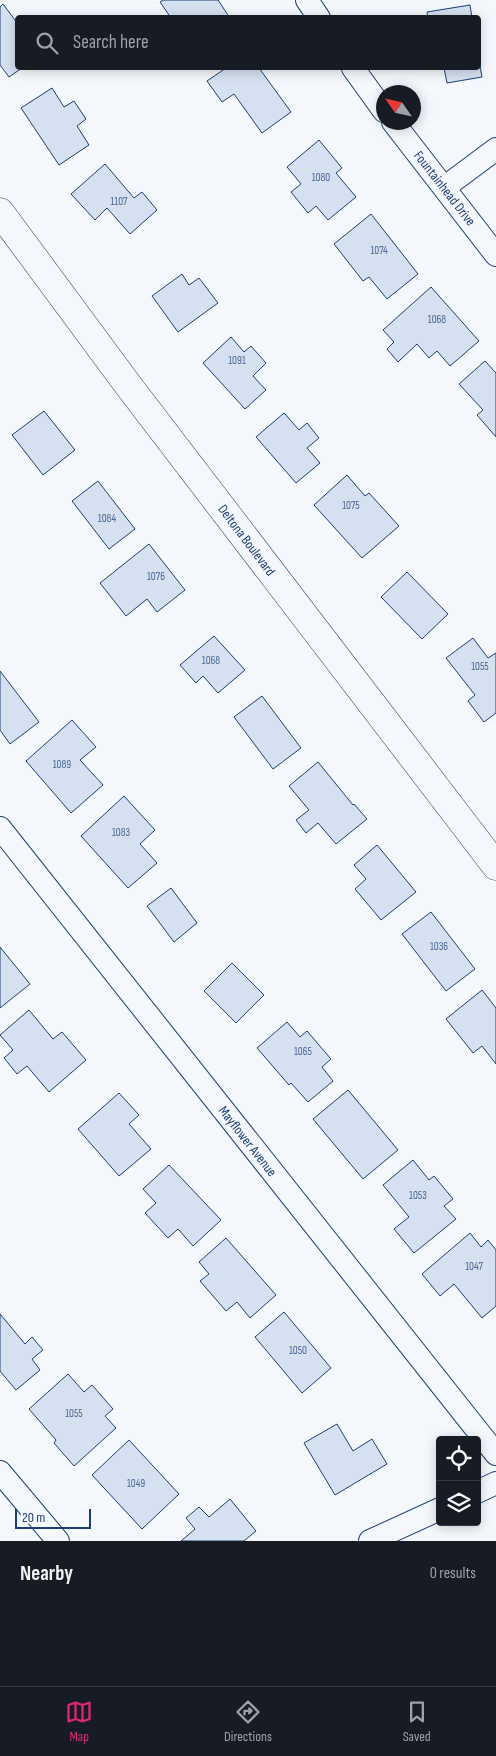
<!DOCTYPE html>
<html lang="en">
<head>
<meta charset="utf-8">
<style>
	:root { --surface:#171b24; --page:#20242c; --text:#f1f3f6; --muted:#9ea1a6; --line:#363941; --accent:#db2777 }
	body { margin:0; font-family:"Sofia Sans Condensed",sans-serif; background:var(--page); color:var(--text) }
	.controls { position:absolute; right:15px; bottom:15px; display:grid; overflow:hidden; border-radius:5px; box-shadow:0 2px 12px #0003 }
	.controls button { width:45px; height:45px; display:grid; place-items:center; padding:0; border:0; border-bottom:1px solid var(--line); background:var(--surface); color:var(--text); font:25px sans-serif }
	.compass { position:absolute; left:376px; top:85px; width:45px; height:45px; border-radius:50%; background:var(--surface); box-shadow:0 2px 12px #0003; rotate:304deg }
	.scale { position:absolute; left:15px; bottom:12px; width:76px; box-sizing:border-box; padding-left:5px; border:2px solid #1d3f73; border-top:0; font-size:14px; line-height:18px; white-space:nowrap; color:#1d3f73; -webkit-text-stroke:4px #f4f7fb; paint-order:stroke }
	.list { margin:0; padding:0; list-style:none }
	h2 { display:flex; justify-content:space-between; align-items:center; height:65px; margin:0; padding:0 20px; font-size:21px }
	h2 small { font-size:16px; font-weight:400; color:var(--muted) }
	.icon { flex:none; width:28px; height:28px; fill:none; stroke:currentColor; stroke-width:2; stroke-linecap:round; stroke-linejoin:round }
	.map { position:relative; flex:none; width:496px; height:1541px; overflow:hidden }
	.search { position:absolute; background:var(--surface); box-shadow:0 2px 12px #0003; left:15px; right:15px; top:15px; height:55px; display:flex; align-items:center; gap:12px; box-sizing:border-box; padding:0 18px; border-radius:5px; color:var(--muted); font-size:19px }
	.sheet { height:145px; background:var(--surface) }
	nav { display:flex; justify-content:space-around; align-items:center; box-sizing:border-box; height:70px; border-top:1px solid var(--line); background:var(--surface); font-size:14px; color:var(--muted) }
	nav a { display:grid; justify-items:center; gap:2px }
	nav .on { color:var(--accent) }
	.map>svg:first-child { display:block }
	.building { fill:#d5e0f0; stroke:#1d3f73 }
	.lines { fill:none; stroke-linecap:round; stroke-linejoin:round }
	.minor-casing { stroke:#1d3f73; stroke-width:24 }
	.tertiary-casing { stroke:#1d3f73; stroke-width:29 }
	.minor { stroke:#f4f7fb; stroke-width:22 }
	.tertiary { stroke:#f4f7fb; stroke-width:28 }
	.labels { text-anchor:middle; stroke-width:4; stroke-linejoin:round; paint-order:stroke }
	.number-label { font-size:11px; fill:#4b6792 }
	.street-label { font-size:14px; fill:#1d3f73; stroke:#f4f7fb }
</style>
</head>
<body>
<div class="map">
<svg width="496" height="1541" viewBox="0 0 496 1541">
	<rect width="100%" height="100%" fill="#f4f7fb"/>
	<!-- building -->
	<g class="building">
		<path d="M 163,0 L 218,0 L 230,18 L 171,18 L 160,2 Z"/>
		<path d="M 3,4 L 18,24 L 18,68 L 22,68 L 9,77 L 0,65 L 0,7 Z"/>
		<path d="M 470,5 L 472,18 L 428,18 L 427,12 Z"/>
		<path d="M 478,55 L 482,77 L 447,83 L 444,68 L 478,68 Z"/>
		<path d="M 226,68 L 259,68 L 291,112 L 262,133 L 234,94 L 222,102 L 207,81 Z"/>
		<path d="M 52,88 L 64,107 L 74,101 L 86,119 L 77,126 L 89,145 L 59,165 L 21,108 Z"/>
		<path d="M 319,140 L 342,168 L 336,173 L 356,197 L 328,220 L 316,206 L 308,213 L 291,192 L 301,184 L 287,167 Z"/>
		<path d="M 105,164 L 134,198 L 142,192 L 157,210 L 130,234 L 107,208 L 95,220 L 71,194 Z"/>
		<path d="M 371,214 L 418,274 L 387,299 L 369,277 L 363,281 L 334,244 Z"/>
		<path d="M 182,274 L 189,285 L 199,278 L 218,303 L 178,332 L 152,296 Z"/>
		<path d="M 431,287 L 479,341 L 450,366 L 437,351 L 429,358 L 417,344 L 398,362 L 387,349 L 394,342 L 383,330 Z"/>
		<path d="M 231,337 L 244,352 L 251,346 L 266,363 L 253,376 L 266,390 L 245,409 L 203,363 Z"/>
		<path d="M 485,361 L 496,373 L 496,437 L 477,415 L 483,410 L 459,384 Z"/>
		<path d="M 44,411 L 75,450 L 43,475 L 12,435 Z"/>
		<path d="M 284,413 L 299,430 L 307,423 L 319,438 L 307,448 L 320,463 L 296,483 L 256,437 Z"/>
		<path d="M 347,475 L 365,496 L 369,493 L 399,526 L 362,558 L 314,505 Z"/>
		<path d="M 98,481 L 135,529 L 109,549 L 72,501 Z"/>
		<path d="M 149,544 L 185,590 L 157,612 L 147,599 L 126,616 L 100,583 Z"/>
		<path d="M 407,572 L 448,614 L 422,639 L 381,597 Z"/>
		<path d="M 214,636 L 245,670 L 218,693 L 203,676 L 196,683 L 180,665 Z"/>
		<path d="M 473,638 L 488,658 L 496,653 L 496,713 L 484,722 L 468,701 L 475,695 L 446,658 Z"/>
		<path d="M 0,671 L 39,722 L 10,744 L 0,730 Z"/>
		<path d="M 262,696 L 301,748 L 273,769 L 234,717 Z"/>
		<path d="M 72,720 L 96,747 L 80,760 L 103,785 L 71,813 L 26,761 Z"/>
		<path d="M 318,762 L 353,805 L 354,804 L 367,819 L 336,844 L 318,823 L 306,833 L 296,820 L 309,810 L 289,786 Z"/>
		<path d="M 124,796 L 155,830 L 140,844 L 157,863 L 128,888 L 81,836 Z"/>
		<path d="M 377,845 L 416,892 L 381,920 L 355,889 L 366,879 L 354,865 Z"/>
		<path d="M 171,888 L 197,923 L 174,942 L 147,906 Z"/>
		<path d="M 431,912 L 475,969 L 446,991 L 402,934 Z"/>
		<path d="M 0,947 L 30,984 L 0,1008 Z"/>
		<path d="M 232,963 L 264,995 L 236,1023 L 204,991 Z"/>
		<path d="M 482,990 L 496,1008 L 496,1064 L 482,1046 L 473,1053 L 446,1019 Z"/>
		<path d="M 29,1010 L 53,1039 L 62,1032 L 86,1060 L 49,1092 L 27,1066 L 17,1074 L 4,1058 L 13,1050 L 0,1035 Z"/>
		<path d="M 287,1022 L 300,1037 L 307,1031 L 331,1059 L 322,1067 L 333,1081 L 308,1102 L 291,1083 L 289,1085 L 257,1048 Z"/>
		<path d="M 348,1090 L 398,1150 L 363,1179 L 313,1119 Z"/>
		<path d="M 119,1093 L 139,1115 L 129,1124 L 151,1149 L 119,1176 L 78,1129 Z"/>
		<path d="M 413,1160 L 429,1180 L 434,1176 L 453,1199 L 444,1206 L 456,1219 L 414,1253 L 394,1229 L 409,1217 L 383,1185 Z"/>
		<path d="M 169,1165 L 221,1220 L 193,1246 L 178,1229 L 168,1238 L 145,1213 L 156,1203 L 143,1189 Z"/>
		<path d="M 470,1233 L 481,1247 L 488,1240 L 496,1250 L 496,1306 L 482,1318 L 454,1284 L 440,1296 L 422,1274 Z"/>
		<path d="M 226,1238 L 276,1295 L 250,1318 L 237,1302 L 226,1311 L 200,1281 L 209,1274 L 199,1262 Z"/>
		<path d="M 284,1312 L 331,1368 L 302,1393 L 255,1337 Z"/>
		<path d="M 0,1314 L 25,1344 L 32,1337 L 43,1350 L 32,1359 L 40,1370 L 16,1390 L 0,1371 Z"/>
		<path d="M 68,1374 L 84,1392 L 92,1385 L 113,1409 L 105,1416 L 116,1428 L 74,1466 L 54,1443 L 56,1440 L 29,1409 Z"/>
		<path d="M 337,1424 L 353,1451 L 372,1439 L 387,1464 L 335,1495 L 304,1443 Z"/>
		<path d="M 129,1440 L 179,1494 L 142,1529 L 92,1475 Z"/>
		<path d="M 230,1499 L 256,1531 L 244,1541 L 181,1541 L 195,1529 L 186,1518 L 199,1507 L 209,1517 Z"/>
	</g>
	<g class="lines">
		<defs>
			<g id="minor">
				<path d="M 307,0 L 319,18"/>
				<path d="M 353,68 L 384,111"/>
				<path d="M 393,122 L 496,255"/>
				<path d="M 445,187 L 496,149"/>
				<path d="M 0,828 L 496,1454"/>
				<path d="M 0,1472 L 58,1541"/>
				<path d="M 477,1492 L 496,1483"/>
				<path d="M 370,1541 L 440,1509"/>
			</g>
			<path id="tertiary" d="M 0,212 L 128,385 L 496,866"/>
		</defs>
		<!-- minor casing -->
		<use href="#minor" class="minor-casing"/>
		<!-- tertiary casing -->
		<use href="#tertiary" class="tertiary-casing"/>
		<!-- minor -->
		<use href="#minor" class="minor"/>
		<!-- tertiary -->
		<use href="#tertiary" class="tertiary"/>
	</g>
	<g class="labels">
		<!-- number labels -->
		<g class="number-label">
			<text x="321" y="181">1080</text>
			<text x="119" y="205">1107</text>
			<text x="379" y="254">1074</text>
			<text x="437" y="323">1068</text>
			<text x="237" y="364">1091</text>
			<text x="351" y="509">1075</text>
			<text x="107" y="522">1084</text>
			<text x="156" y="580">1076</text>
			<text x="211" y="664">1068</text>
			<text x="480" y="670">1055</text>
			<text x="62" y="768">1089</text>
			<text x="121" y="836">1083</text>
			<text x="439" y="950">1036</text>
			<text x="303" y="1055">1065</text>
			<text x="418" y="1199">1053</text>
			<text x="474" y="1270">1047</text>
			<text x="298" y="1354">1050</text>
			<text x="74" y="1417">1055</text>
			<text x="136" y="1487">1049</text>
		</g>
		<!-- street labels -->
		<g class="street-label">
			<text transform="translate(445 188) rotate(52)" y="5">Fountainhead Drive</text>
			<text transform="translate(247 540) rotate(53)" y="5">Deltona Boulevard</text>
			<text transform="translate(248 1141) rotate(52)" y="5">Mayflower Avenue</text>
		</g>
	</g>
</svg>
<div class="controls">
<button><svg class="icon" aria-label="locate" viewBox="0 0 24 24"><circle cx="12" cy="12" r="6"/><path d="M12 2v4M12 18v4M2 12h4M18 12h4"/></svg></button>
<button><svg class="icon" aria-label="layers" viewBox="0 0 24 24"><path d="M12 4l9 5-9 5-9-5zM3 14l9 5 9-5"/></svg></button>
</div>
<svg class="compass" viewBox="-18 -18 36 36"><path d="M0-13l5 13h-10z" fill="#e53935"/><path d="M0 13l5-13h-10z" fill="#9ea1a6"/></svg>
<div class="scale">20 m</div>
<div class="search"><svg class="icon" aria-label="search" viewBox="0 0 24 24"><circle cx="10" cy="10" r="6"/><path d="M15 15l6 6"/></svg>Search here</div>
</div>
<section class="sheet">
<h2>Nearby<small>0 results</small></h2>
<ul class="list">
</ul>
</section>
<nav>
<a class="on"><svg class="icon" aria-label="map" viewBox="0 0 24 24"><path d="M3 6l6-2 6 2 6-2v14l-6 2-6-2-6 2zM9 4v14M15 6v14"/></svg>Map</a>
<a><svg class="icon" aria-label="directions" viewBox="0 0 24 24"><path d="M12 3l9 9-9 9-9-9zM9 14v-3h6M13 9l2 2-2 2"/></svg>Directions</a>
<a><svg class="icon" aria-label="saved" viewBox="0 0 24 24"><path d="M7 4h10v16l-5-4-5 4z"/></svg>Saved</a>
</nav>
</body>
</html>
